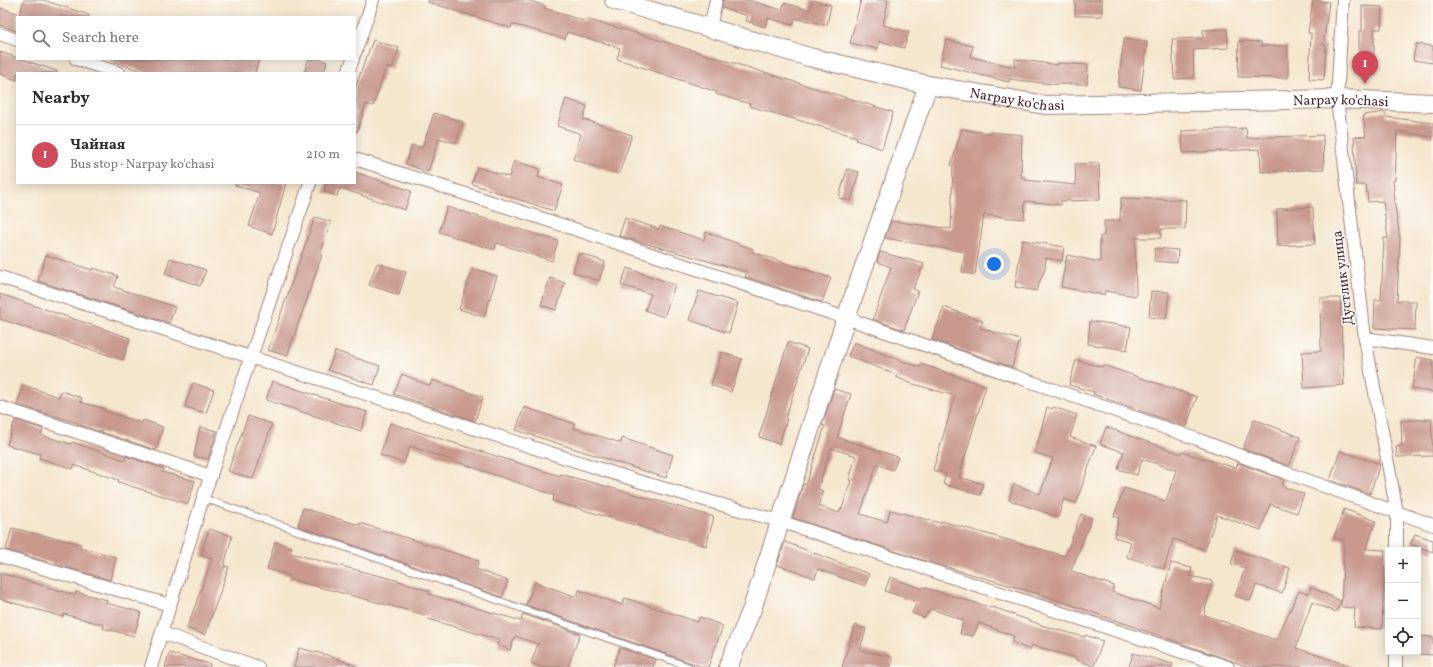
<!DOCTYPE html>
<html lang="en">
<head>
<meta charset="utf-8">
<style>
	:root { --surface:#fff; --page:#f2f2f3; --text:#2b2b33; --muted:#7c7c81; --line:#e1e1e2; --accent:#d1495b }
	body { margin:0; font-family:Vollkorn,serif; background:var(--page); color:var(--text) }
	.controls { position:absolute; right:12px; bottom:12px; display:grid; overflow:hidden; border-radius:0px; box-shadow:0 2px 10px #0003 }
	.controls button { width:36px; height:36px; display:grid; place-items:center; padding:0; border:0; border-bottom:1px solid var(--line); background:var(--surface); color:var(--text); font:20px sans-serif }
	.you { position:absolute; left:994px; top:264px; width:14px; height:14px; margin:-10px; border:3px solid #fff; border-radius:50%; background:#1a73e8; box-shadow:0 0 0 6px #1a73e833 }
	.badge { display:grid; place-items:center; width:26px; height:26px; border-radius:50%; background:var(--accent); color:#fff; font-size:13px; font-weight:700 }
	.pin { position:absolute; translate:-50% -33px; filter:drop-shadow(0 1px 2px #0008) }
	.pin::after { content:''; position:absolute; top:21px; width:14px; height:12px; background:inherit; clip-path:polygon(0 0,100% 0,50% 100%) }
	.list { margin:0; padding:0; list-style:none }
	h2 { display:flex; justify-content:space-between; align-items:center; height:52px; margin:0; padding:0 16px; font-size:17px }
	h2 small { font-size:13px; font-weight:400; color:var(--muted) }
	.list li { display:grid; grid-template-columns:26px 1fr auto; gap:12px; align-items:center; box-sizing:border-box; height:60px; padding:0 16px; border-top:1px solid var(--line) }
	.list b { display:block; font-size:15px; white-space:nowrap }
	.list p { margin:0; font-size:13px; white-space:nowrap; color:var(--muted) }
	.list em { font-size:13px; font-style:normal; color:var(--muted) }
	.icon { flex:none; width:22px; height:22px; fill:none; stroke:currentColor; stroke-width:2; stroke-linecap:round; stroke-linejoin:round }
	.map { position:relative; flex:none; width:1433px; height:667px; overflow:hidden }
	.search { position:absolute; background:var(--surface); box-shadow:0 2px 10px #0003; left:16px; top:16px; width:340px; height:44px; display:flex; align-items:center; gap:10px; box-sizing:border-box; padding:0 14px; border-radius:0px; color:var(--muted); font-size:15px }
	.panel { position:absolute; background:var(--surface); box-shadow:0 2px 10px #0003; left:16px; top:72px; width:340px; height:112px; border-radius:0px }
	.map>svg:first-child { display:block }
	.building { fill:#c9998e; fill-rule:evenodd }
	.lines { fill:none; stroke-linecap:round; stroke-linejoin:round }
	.lane-casing { stroke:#a0827c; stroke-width:8 }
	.street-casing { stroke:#a0827c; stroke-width:14 }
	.secondary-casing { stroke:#a0827c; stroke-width:20 }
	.lane { stroke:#fff; stroke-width:6 }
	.street { stroke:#fff; stroke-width:12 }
	.secondary { stroke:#fff; stroke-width:18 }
	.labels { text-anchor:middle; stroke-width:3; stroke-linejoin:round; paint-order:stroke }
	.street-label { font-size:14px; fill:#4a1f2b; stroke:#fdfcf7 }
</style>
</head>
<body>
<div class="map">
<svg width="1433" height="667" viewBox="0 0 1433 667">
	<rect width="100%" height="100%" fill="#fdfcf7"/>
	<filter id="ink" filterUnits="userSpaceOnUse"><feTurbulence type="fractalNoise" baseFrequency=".025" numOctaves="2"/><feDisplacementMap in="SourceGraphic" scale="8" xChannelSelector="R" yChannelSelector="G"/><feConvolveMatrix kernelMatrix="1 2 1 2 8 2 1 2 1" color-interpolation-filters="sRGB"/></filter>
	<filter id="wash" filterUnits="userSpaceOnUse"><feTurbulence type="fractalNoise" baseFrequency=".012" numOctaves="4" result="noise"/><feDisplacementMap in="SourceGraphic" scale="16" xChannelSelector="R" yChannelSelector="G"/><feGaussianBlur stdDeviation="0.9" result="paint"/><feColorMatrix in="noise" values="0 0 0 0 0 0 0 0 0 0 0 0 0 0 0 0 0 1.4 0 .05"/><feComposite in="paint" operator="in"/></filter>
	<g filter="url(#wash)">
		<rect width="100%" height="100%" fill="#f5e6ce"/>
		<g id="blocks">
			<!-- building -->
			<g class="building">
				<path d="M 24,0 L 43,0 L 89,15 L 89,17 L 19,17 Z"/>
				<path d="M 428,0 L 527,0 L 545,6 L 544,8 L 584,21 L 585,19 L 626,30 L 893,112 L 882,149 L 856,140 L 857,137 L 749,106 L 750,104 L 716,94 L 717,92 L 617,59 L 620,48 L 567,32 L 565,39 L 512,24 L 511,28 L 428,2 Z"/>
				<path d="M 723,0 L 748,0 L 782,10 L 784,3 L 810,10 L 812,0 L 831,5 L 827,25 L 795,18 L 793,25 L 768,18 L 765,27 L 746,21 L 748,16 L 722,8 Z"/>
				<path d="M 861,0 L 888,0 L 883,25 L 909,32 L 904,48 L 879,41 L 878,49 L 850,43 Z"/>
				<rect x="1075" y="0" width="27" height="16"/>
				<path d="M 1313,0 L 1329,2 L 1323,45 L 1326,45 L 1324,80 L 1309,79 L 1311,33 L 1308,33 Z"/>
				<path d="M 1362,6 L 1382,7 L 1381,29 L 1374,29 L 1374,64 L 1359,64 L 1359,31 L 1362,31 Z"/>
				<path d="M 0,8 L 17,13 L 17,31 L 0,25 Z"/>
				<path d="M 1227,29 L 1228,48 L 1193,50 L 1194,78 L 1174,79 L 1172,39 L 1203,38 L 1203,30 Z"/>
				<path d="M 1124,39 L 1147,42 L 1141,90 L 1118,87 Z"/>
				<path d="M 373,40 L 399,48 L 392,69 L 386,67 L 373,106 L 366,104 L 357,132 L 355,132 L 355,88 Z"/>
				<path d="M 946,40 L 973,46 L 970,57 L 1015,67 L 1015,59 L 1058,65 L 1058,63 L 1088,65 L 1087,84 L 1052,84 L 1009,79 L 1009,82 L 940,65 Z"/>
				<path d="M 1239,41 L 1261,42 L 1261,46 L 1288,46 L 1288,78 L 1238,77 Z"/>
				<path d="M 1416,44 L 1433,46 L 1433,63 L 1413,60 Z"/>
				<path d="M 0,52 L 57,71 L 57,73 L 17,73 L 17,80 L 0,74 Z"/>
				<path d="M 113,59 L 259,59 L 255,73 L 148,73 L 112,61 Z"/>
				<path d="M 309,59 L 319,59 L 327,62 L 324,73 L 304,73 Z"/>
				<path d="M 566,99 L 587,106 L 583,119 L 632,135 L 619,174 L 573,159 L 581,134 L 557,126 Z"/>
				<path d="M 1385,112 L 1386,117 L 1433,123 L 1433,137 L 1397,131 L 1395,180 L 1393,180 L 1395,200 L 1394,200 L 1400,239 L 1397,301 L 1416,301 L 1415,330 L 1374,328 L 1375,300 L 1381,300 L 1384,238 L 1388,238 L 1383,201 L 1368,202 L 1366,185 L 1356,185 L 1354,137 L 1366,136 L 1363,115 Z"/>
				<path d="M 434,113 L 463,122 L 456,143 L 439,138 L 428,172 L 406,164 L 412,145 L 422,148 Z"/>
				<path d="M 1246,128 L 1247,138 L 1323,135 L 1324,169 L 1261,172 L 1260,149 L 1183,153 L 1182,131 Z"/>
				<path d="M 962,129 L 991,134 L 991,132 L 1022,135 L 1021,177 L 1025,177 L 1025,180 L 1076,185 L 1075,164 L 1099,163 L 1100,200 L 1061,201 L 1061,205 L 1025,201 L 1024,219 L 984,215 L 975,275 L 962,272 L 965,252 L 885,238 L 891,221 L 951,229 L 953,166 L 951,165 Z"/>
				<path d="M 514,161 L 540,169 L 538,177 L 563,185 L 554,211 L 472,184 L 477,167 L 509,177 Z"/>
				<path d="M 847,169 L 859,172 L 851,201 L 839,198 Z"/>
				<path d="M 355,172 L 411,191 L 405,210 L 340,188 L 337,196 L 324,192 L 326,183 L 355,183 Z"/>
				<path d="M 235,183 L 286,183 L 272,234 L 249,226 L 260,193 L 235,185 Z"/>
				<path d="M 1121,198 L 1186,200 L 1185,229 L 1161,229 L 1161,238 L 1135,238 L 1136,296 L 1105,291 L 1104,295 L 1061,287 L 1067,255 L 1100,262 L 1100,236 L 1104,236 L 1104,221 L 1120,221 Z"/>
				<path d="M 447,207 L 558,241 L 552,261 L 497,243 L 494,250 L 439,232 Z"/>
				<path d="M 1313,207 L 1315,244 L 1278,246 L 1277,209 Z"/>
				<path d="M 315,217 L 331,222 L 320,255 L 322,255 L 287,356 L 268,350 Z"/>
				<path d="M 625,218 L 659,229 L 660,226 L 704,240 L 706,232 L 753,249 L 752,252 L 831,278 L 822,302 L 745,277 L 747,272 L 619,236 Z"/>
				<path d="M 1022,240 L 1064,247 L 1062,261 L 1046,258 L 1045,269 L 1036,291 L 1015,287 Z"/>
				<path d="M 1155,248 L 1178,250 L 1177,263 L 1154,261 Z"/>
				<path d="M 880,252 L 924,264 L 913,289 L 918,291 L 904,330 L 873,319 L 891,267 L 877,262 Z"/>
				<path d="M 579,253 L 605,262 L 599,281 L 573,272 Z"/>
				<path d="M 46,255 L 92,270 L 93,268 L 118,276 L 114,287 L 175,307 L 169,323 L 38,281 Z"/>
				<path d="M 170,258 L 206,270 L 200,286 L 165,274 Z"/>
				<path d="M 377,263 L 406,272 L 399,295 L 369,285 Z"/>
				<path d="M 473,268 L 497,276 L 484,317 L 459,309 Z"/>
				<path d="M 627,268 L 675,285 L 664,317 L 645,310 L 651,294 L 621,285 Z"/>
				<path d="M 550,278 L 565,283 L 556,310 L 541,305 Z"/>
				<path d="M 699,291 L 738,303 L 729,333 L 689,320 Z"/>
				<path d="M 1151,291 L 1169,292 L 1166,319 L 1149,317 Z"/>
				<path d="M 0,294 L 130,338 L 123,360 L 0,319 Z"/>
				<path d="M 1320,298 L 1340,298 L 1344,385 L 1304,388 L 1302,352 L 1321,351 Z"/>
				<path d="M 944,307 L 983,321 L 980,328 L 1020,340 L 1012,367 L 932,340 Z"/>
				<path d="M 1090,321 L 1131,327 L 1127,350 L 1088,344 Z"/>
				<path d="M 788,342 L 808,349 L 785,419 L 787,419 L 779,444 L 759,437 Z"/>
				<path d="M 854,342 L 902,361 L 920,367 L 921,364 L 986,386 L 959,477 L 983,484 L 980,495 L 943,484 L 946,474 L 933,470 L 955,396 L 910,383 L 896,377 L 897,375 L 848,356 Z"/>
				<path d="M 335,351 L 380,366 L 374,385 L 328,370 Z"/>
				<path d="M 722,352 L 742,359 L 731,392 L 711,385 Z"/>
				<path d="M 1417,357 L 1433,360 L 1433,392 L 1412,389 Z"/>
				<path d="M 1076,360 L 1102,367 L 1103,365 L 1197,397 L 1186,427 L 1093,394 L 1094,392 L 1069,385 Z"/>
				<path d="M 402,374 L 430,386 L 432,380 L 483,397 L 475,421 L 394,394 Z"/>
				<path d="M 272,381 L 367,412 L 361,431 L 266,400 Z"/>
				<path d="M 193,383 L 214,390 L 206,413 L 185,407 Z"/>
				<path d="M 23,385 L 59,397 L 61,391 L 82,398 L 80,402 L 105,409 L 104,411 L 142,423 L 143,420 L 163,427 L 156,450 L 77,424 L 78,423 L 17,405 Z"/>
				<path d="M 834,389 L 851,394 L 837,437 L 898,457 L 893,470 L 877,464 L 860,514 L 887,522 L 890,510 L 940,523 L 941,521 L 1065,556 L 1081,514 L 1092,518 L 1071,571 L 1114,586 L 1112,592 L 1159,608 L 1171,563 L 1192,568 L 1190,576 L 1212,581 L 1204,615 L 1276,640 L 1299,591 L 1308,594 L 1311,587 L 1341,601 L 1336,612 L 1312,602 L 1296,648 L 1348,665 L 1348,667 L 1249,667 L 1046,596 L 916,558 L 793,518 L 803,484 L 806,485 L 825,426 L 822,425 ZM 831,448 L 856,456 L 849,480 L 851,481 L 842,509 L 841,508 L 839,513 L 818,506 L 823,491 L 818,489 Z"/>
				<path d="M 524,407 L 575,424 L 574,428 L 621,443 L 622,438 L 673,455 L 666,478 L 516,430 Z"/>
				<path d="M 1047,407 L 1052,409 L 1053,407 L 1077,415 L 1070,437 L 1096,446 L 1076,503 L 1064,499 L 1058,517 L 1009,500 L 1014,484 L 1040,494 L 1053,458 L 1035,453 Z"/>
				<path d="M 248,416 L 272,424 L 253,479 L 228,471 Z"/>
				<path d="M 1254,419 L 1300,437 L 1289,466 L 1243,449 Z"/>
				<path d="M 1431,419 L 1433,456 L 1397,457 L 1396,447 L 1402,446 L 1401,421 Z"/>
				<path d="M 15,420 L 43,429 L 41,435 L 71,444 L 72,442 L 125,460 L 126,456 L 164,469 L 162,472 L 195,481 L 188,504 L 118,482 L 119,480 L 74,465 L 73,469 L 39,458 L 40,454 L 7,445 Z"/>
				<path d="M 390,423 L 560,476 L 560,474 L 609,487 L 714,517 L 706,546 L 553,501 L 554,495 L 410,446 L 404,463 L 380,455 Z"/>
				<path d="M 200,427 L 217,431 L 208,459 L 194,456 Z"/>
				<path d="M 1106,427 L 1181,454 L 1182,452 L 1236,468 L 1238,463 L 1284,480 L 1282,486 L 1304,494 L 1297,513 L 1270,504 L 1261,530 L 1217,515 L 1205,550 L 1173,539 L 1164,569 L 1127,557 L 1131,542 L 1114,537 L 1119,518 L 1114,516 L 1124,488 L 1166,501 L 1176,470 L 1142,459 L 1137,475 L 1118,469 L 1124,452 L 1100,444 Z"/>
				<path d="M 1340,451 L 1380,464 L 1370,494 L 1330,480 Z"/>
				<path d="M 303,508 L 359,525 L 360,523 L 479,561 L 476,569 L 508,581 L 502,597 L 298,526 Z"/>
				<path d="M 1344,509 L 1376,521 L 1366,549 L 1385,550 L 1382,629 L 1354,627 L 1355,608 L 1341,607 L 1344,540 L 1334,538 Z"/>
				<path d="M 12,528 L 81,544 L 80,547 L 116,557 L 110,580 L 6,550 Z"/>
				<path d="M 209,529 L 232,536 L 224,566 L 229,567 L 205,635 L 187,628 L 212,559 L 201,556 Z"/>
				<path d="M 1415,534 L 1433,540 L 1433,552 L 1411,544 Z"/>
				<path d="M 275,542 L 292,547 L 290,553 L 396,580 L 430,591 L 429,594 L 521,621 L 523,614 L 580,634 L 568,667 L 541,667 L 531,663 L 538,644 L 515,636 L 510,650 L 497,645 L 499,640 L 428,619 L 429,616 L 289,579 L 290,576 L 267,569 Z"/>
				<path d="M 785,542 L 869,574 L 865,586 L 818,569 L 815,578 L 777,565 Z"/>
				<path d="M 1235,550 L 1290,568 L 1282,593 L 1256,585 L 1250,601 L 1235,596 L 1245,568 L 1231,564 Z"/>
				<path d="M 0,573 L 75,595 L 76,592 L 107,600 L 106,603 L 141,612 L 134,636 L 103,628 L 104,625 L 64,614 L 63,617 L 0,599 Z"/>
				<path d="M 890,577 L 922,589 L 923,587 L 992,608 L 993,607 L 1044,626 L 1084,637 L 1085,635 L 1103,641 L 1094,666 L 1076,660 L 1076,658 L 1032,645 L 1030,650 L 1012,642 L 1014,636 L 979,623 L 973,636 L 960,634 L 963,620 L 931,609 L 924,618 L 912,613 L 917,602 L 885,591 Z"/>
				<path d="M 535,582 L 577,597 L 579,590 L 622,605 L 625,598 L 698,622 L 700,617 L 723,626 L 708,667 L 703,667 L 526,605 Z"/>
				<path d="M 855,625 L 866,629 L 860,650 L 892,657 L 891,667 L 842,667 Z"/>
				<path d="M 1418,636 L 1433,637 L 1433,655 L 1418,654 Z"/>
				<path d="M 299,648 L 327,655 L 356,666 L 356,667 L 294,667 Z"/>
				<path d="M 620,648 L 656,660 L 653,667 L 613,667 Z"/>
				<path d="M 169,653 L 210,664 L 210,667 L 165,667 Z"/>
				<path d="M 1133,653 L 1173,664 L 1172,667 L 1129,667 Z"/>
			</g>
		</g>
	</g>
	<g filter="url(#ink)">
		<use href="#blocks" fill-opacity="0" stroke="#a0827c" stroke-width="1"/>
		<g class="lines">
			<defs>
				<path id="lane" d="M 203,498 L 690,667"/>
				<g id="street">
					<path d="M 1343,0 L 1337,99 L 1365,338 L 1397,513 L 1397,550"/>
					<path d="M 710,28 L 716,0"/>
					<path d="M 0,34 L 17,40"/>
					<path d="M 355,53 L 373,0"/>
					<path d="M 76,59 L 119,73"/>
					<path d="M 348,73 L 353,59"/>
					<path d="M 355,159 L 510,208 L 846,318 L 1197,439 L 1270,467 L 1433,525"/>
					<path d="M 0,277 L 638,481 L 779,521 L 1228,667"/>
					<path d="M 1365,338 L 1433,348"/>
					<path d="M 0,407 L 211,476"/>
					<path d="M 0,556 L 170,605"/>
					<path d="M 162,633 L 258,667"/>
					<path d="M 151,667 L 203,498 L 310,183"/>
					<path d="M 1396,667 L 1396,652"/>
				</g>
				<g id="secondary">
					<path id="s1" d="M 614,0 L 809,57 L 928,85 L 1045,105 L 1337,99 L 1433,103"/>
					<path d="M 728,667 L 752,609 L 846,318 L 928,85"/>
				</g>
			</defs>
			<!-- lane casing -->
			<use href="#lane" class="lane-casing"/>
			<!-- street casing -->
			<use href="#street" class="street-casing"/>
			<!-- secondary casing -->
			<use href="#secondary" class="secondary-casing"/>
			<!-- lane -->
			<use href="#lane" class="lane"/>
			<!-- street -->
			<use href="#street" class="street"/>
			<!-- secondary -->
			<use href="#secondary" class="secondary"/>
		</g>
	</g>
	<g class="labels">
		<!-- street labels -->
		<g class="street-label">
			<text dy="5" stroke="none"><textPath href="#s1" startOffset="416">Narpay ko'chasi</textPath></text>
			<text dy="5" stroke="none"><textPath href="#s1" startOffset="740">Narpay ko'chasi</textPath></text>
			<text transform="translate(1342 278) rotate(-97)" y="5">Дустлик улица</text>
		</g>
	</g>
</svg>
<div class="controls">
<button>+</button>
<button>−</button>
<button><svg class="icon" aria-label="locate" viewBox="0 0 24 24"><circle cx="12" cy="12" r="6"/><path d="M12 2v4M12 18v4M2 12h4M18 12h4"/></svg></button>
</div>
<div class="you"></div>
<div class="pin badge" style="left:1365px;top:84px">1</div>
<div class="search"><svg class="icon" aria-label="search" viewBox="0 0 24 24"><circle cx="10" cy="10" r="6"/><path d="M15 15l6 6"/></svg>Search here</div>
<section class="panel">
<h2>Nearby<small></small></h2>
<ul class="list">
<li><span class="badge">1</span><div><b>Чайная</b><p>Bus stop · Narpay ko'chasi</p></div><em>210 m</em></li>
</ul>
</section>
</div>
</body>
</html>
